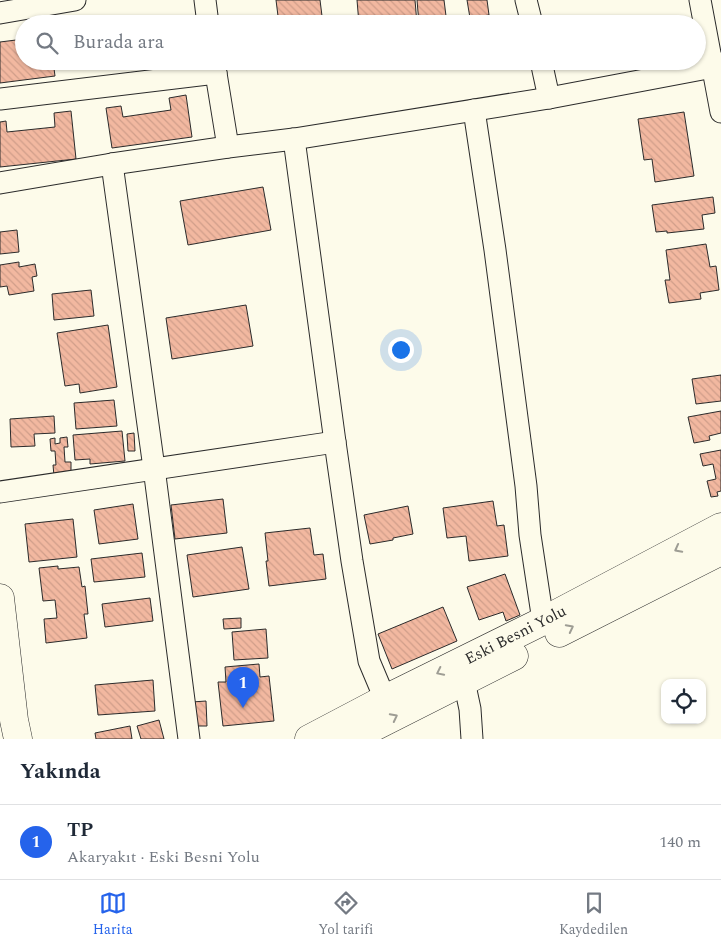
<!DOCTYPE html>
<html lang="tr">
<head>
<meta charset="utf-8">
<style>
	:root { --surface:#fff; --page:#f2f2f3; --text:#1f2937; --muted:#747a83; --line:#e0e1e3; --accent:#2563eb }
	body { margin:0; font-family:Spectral,serif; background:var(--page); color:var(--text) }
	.controls { position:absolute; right:15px; bottom:15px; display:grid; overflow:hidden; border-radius:10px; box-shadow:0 1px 4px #0004 }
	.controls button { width:45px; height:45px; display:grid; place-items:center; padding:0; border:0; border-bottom:1px solid var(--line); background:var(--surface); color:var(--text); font:25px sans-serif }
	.you { position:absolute; left:400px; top:349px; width:18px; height:18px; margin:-12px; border:4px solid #fff; border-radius:50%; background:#1a73e8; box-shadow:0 0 0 8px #1a73e833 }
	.badge { display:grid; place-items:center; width:32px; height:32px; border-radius:50%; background:var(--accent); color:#fff; font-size:16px; font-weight:700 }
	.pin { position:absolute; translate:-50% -41px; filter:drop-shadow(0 1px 2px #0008) }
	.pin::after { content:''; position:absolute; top:26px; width:18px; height:15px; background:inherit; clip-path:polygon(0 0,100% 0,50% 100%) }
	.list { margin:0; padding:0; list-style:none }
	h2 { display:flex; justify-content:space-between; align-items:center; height:65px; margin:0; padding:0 20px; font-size:21px }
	h2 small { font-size:16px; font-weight:400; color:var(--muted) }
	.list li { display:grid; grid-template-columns:32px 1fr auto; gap:15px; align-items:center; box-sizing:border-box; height:75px; padding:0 20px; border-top:1px solid var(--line) }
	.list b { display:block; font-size:19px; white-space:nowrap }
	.list p { margin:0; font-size:16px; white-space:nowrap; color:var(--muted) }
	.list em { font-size:16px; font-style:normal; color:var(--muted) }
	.icon { flex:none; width:28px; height:28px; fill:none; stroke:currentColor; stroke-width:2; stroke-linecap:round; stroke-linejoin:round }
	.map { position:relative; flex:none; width:721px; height:739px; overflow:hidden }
	.search { position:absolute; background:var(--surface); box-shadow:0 1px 4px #0004; left:15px; right:15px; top:15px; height:55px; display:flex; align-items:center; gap:12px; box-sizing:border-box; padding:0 18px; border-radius:28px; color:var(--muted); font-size:19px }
	.sheet { height:140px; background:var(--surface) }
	nav { display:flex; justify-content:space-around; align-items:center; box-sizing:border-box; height:70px; border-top:1px solid var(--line); background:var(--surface); font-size:14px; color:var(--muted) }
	nav a { display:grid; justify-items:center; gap:2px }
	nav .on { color:var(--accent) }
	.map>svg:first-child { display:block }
	.building { fill:url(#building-back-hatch); stroke:#2b2b2b }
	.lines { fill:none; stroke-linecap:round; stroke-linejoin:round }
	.minor-casing { stroke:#2b2b2b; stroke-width:23 }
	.major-casing { stroke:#2b2b2b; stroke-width:29 }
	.minor { stroke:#fdfbea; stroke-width:21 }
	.major { stroke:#fdfbea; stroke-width:28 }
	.oneway { stroke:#9e9d94 }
	.labels { text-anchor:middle; stroke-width:4; stroke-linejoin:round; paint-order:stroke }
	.street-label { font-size:16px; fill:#2b2b2b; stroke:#fdfbea }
</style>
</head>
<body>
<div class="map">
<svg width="721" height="739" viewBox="0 0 721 739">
	<defs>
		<pattern id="building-back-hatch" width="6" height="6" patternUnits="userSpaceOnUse" patternTransform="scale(1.25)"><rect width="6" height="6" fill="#f2b8a0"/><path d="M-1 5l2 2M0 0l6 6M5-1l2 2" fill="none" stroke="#d09e8a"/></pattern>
	</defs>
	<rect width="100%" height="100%" fill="#fdfbea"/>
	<!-- building -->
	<g class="building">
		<path d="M 276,0 L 320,0 L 323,24 L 279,24 Z"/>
		<path d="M 357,0 L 415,0 L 417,24 L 359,24 Z"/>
		<path d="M 417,0 L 444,0 L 447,24 L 419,24 Z"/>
		<path d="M 467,0 L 487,0 L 489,15 L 470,18 Z"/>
		<path d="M 166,17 L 167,24 L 114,24 Z"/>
		<path d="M 24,39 L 24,61 L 53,61 L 55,76 L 0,83 L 0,42 Z"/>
		<path d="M 85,61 L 128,61 L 86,66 Z"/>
		<path d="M 186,95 L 192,137 L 112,148 L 106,108 L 121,106 L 123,117 L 171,110 L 169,98 Z"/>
		<path d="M 71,111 L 76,159 L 0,167 L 0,122 L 6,121 L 7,132 L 55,127 L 54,113 Z"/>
		<path d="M 684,112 L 694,176 L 655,182 L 652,159 L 644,160 L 638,119 Z"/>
		<path d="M 263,187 L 271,230 L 188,245 L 180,201 Z"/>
		<path d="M 713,197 L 715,213 L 702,215 L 704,229 L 667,233 L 667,231 L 656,232 L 652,205 Z"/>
		<path d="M 17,230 L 19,252 L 0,254 L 0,232 Z"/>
		<path d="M 706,244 L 710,267 L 716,266 L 719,290 L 700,293 L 701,299 L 669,303 L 665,280 L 670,280 L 666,250 Z"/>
		<path d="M 19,262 L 19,267 L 35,264 L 37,276 L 32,277 L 34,291 L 9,295 L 7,286 L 0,287 L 0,265 Z"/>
		<path d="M 91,290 L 94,316 L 54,320 L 52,294 Z"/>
		<path d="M 246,305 L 253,346 L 172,359 L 166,318 Z"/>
		<path d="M 108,325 L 117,387 L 80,393 L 79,384 L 65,386 L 57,333 Z"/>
		<path d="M 721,375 L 721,401 L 696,404 L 692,379 Z"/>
		<path d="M 114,400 L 117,426 L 76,429 L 74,403 Z"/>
		<path d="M 721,411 L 721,433 L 709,436 L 710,440 L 694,443 L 688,417 Z"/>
		<path d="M 54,416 L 55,433 L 34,434 L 35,446 L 11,447 L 10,419 Z"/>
		<path d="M 122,431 L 125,461 L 90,464 L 90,459 L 75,460 L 73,435 Z"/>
		<path d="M 134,433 L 135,451 L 128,451 L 127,434 Z"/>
		<path d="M 67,437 L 68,447 L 64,447 L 65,462 L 71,462 L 71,474 L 54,476 L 53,465 L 56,465 L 55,451 L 51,451 L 50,439 L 55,438 L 55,444 L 60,443 L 60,438 Z"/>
		<path d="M 721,450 L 721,491 L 717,492 L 718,496 L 711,497 L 707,481 L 716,479 L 713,464 L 703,466 L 700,454 Z"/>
		<path d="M 223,499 L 227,533 L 175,539 L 171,505 Z"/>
		<path d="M 493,501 L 497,526 L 504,525 L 508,556 L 469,561 L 466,536 L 447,538 L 443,508 Z"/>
		<path d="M 133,504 L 138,539 L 99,544 L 94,510 Z"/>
		<path d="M 408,506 L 413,534 L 393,538 L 393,540 L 370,544 L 364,515 Z"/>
		<path d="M 73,519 L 77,557 L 29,562 L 25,524 Z"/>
		<path d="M 310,528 L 314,555 L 323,554 L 326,579 L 269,586 L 266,561 L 268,561 L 265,533 Z"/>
		<path d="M 242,547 L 249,589 L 193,597 L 187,555 Z"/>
		<path d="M 142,553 L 145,577 L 94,582 L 91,559 Z"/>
		<path d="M 58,566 L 58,569 L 79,567 L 82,587 L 85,586 L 88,614 L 84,614 L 87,638 L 46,643 L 44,619 L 57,618 L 55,600 L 43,601 L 39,568 Z"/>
		<path d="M 505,574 L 520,615 L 506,621 L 503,612 L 479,620 L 467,587 Z"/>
		<path d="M 150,598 L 153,621 L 105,627 L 102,604 Z"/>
		<path d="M 443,607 L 457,641 L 392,669 L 378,634 Z"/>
		<path d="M 241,618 L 241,628 L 224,629 L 223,619 Z"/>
		<path d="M 266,629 L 268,658 L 234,660 L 232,632 Z"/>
		<path d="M 259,664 L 260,677 L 269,676 L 274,721 L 223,726 L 218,682 L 226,682 L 225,667 Z"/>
		<path d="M 153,680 L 155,711 L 98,715 L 95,685 Z"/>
		<path d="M 206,701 L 207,726 L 193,726 L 192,702 Z"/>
		<path d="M 159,720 L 164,739 L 141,739 L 137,726 Z"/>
		<path d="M 130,726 L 132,739 L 96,739 L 95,733 Z"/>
	</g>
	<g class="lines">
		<defs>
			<g id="minor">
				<path d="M 205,0 L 208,24"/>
				<path d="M 526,0 L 532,24"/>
				<path d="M 700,0 L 721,112"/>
				<path d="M 0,13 L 75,0"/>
				<path d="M 214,61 L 228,147"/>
				<path d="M 541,61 L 549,98"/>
				<path d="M 0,99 L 216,73"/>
				<path d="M 474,110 L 495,250 L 526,486 L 530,535 L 543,621"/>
				<path d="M 294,139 L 335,442 L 352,561 L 369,661 L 385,699"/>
				<path d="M 112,164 L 154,468 L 189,739"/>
				<path d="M 0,183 L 112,164 L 228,147 L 294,139 L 549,98 L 713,67 L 721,63"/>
				<path d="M 0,492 L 335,442"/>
				<path d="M 464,681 L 470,709 L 472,739"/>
			</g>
			<g id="major">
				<path d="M 0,598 L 14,720 L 18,739"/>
				<path d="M 559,633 L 721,551"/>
				<path d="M 309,739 L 385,699 L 543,621 L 721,527"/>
				<path d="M 350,739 L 514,656"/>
			</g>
		</defs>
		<!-- minor casing -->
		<use href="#minor" class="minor-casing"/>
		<!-- major casing -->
		<use href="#major" class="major-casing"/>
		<!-- minor -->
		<use href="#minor" class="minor"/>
		<!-- major -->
		<use href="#major" class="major"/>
	</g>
	<!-- one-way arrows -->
	<defs><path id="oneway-chevron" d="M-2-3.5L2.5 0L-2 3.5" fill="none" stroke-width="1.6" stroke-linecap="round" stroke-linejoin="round" transform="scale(1.25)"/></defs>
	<g class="oneway">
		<use href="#oneway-chevron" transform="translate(678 549) rotate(152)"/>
		<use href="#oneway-chevron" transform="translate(570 628) rotate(-27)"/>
		<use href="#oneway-chevron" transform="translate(440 672) rotate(154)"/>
		<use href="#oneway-chevron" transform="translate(394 717) rotate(-27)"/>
	</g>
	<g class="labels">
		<!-- street labels -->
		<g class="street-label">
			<text transform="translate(515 634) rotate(-27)" y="6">Eski Besni Yolu</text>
		</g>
	</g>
</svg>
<div class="controls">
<button><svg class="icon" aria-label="locate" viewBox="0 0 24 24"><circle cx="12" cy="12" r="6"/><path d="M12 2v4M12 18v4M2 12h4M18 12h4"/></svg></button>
</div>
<div class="you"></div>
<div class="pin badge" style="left:243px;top:708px">1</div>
<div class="search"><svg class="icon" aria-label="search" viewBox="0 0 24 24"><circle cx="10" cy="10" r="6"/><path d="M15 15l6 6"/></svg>Burada ara</div>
</div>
<section class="sheet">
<h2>Yakında<small></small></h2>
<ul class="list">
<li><span class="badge">1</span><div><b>TP</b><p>Akaryakıt · Eski Besni Yolu</p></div><em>140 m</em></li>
</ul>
</section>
<nav>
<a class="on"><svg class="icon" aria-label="map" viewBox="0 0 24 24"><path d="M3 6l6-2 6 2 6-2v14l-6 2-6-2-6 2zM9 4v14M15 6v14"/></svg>Harita</a>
<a><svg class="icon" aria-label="directions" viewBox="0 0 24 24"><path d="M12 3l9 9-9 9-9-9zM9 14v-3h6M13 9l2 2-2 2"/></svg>Yol tarifi</a>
<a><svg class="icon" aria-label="saved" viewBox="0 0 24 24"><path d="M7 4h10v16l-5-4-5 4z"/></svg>Kaydedilen</a>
</nav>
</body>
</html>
